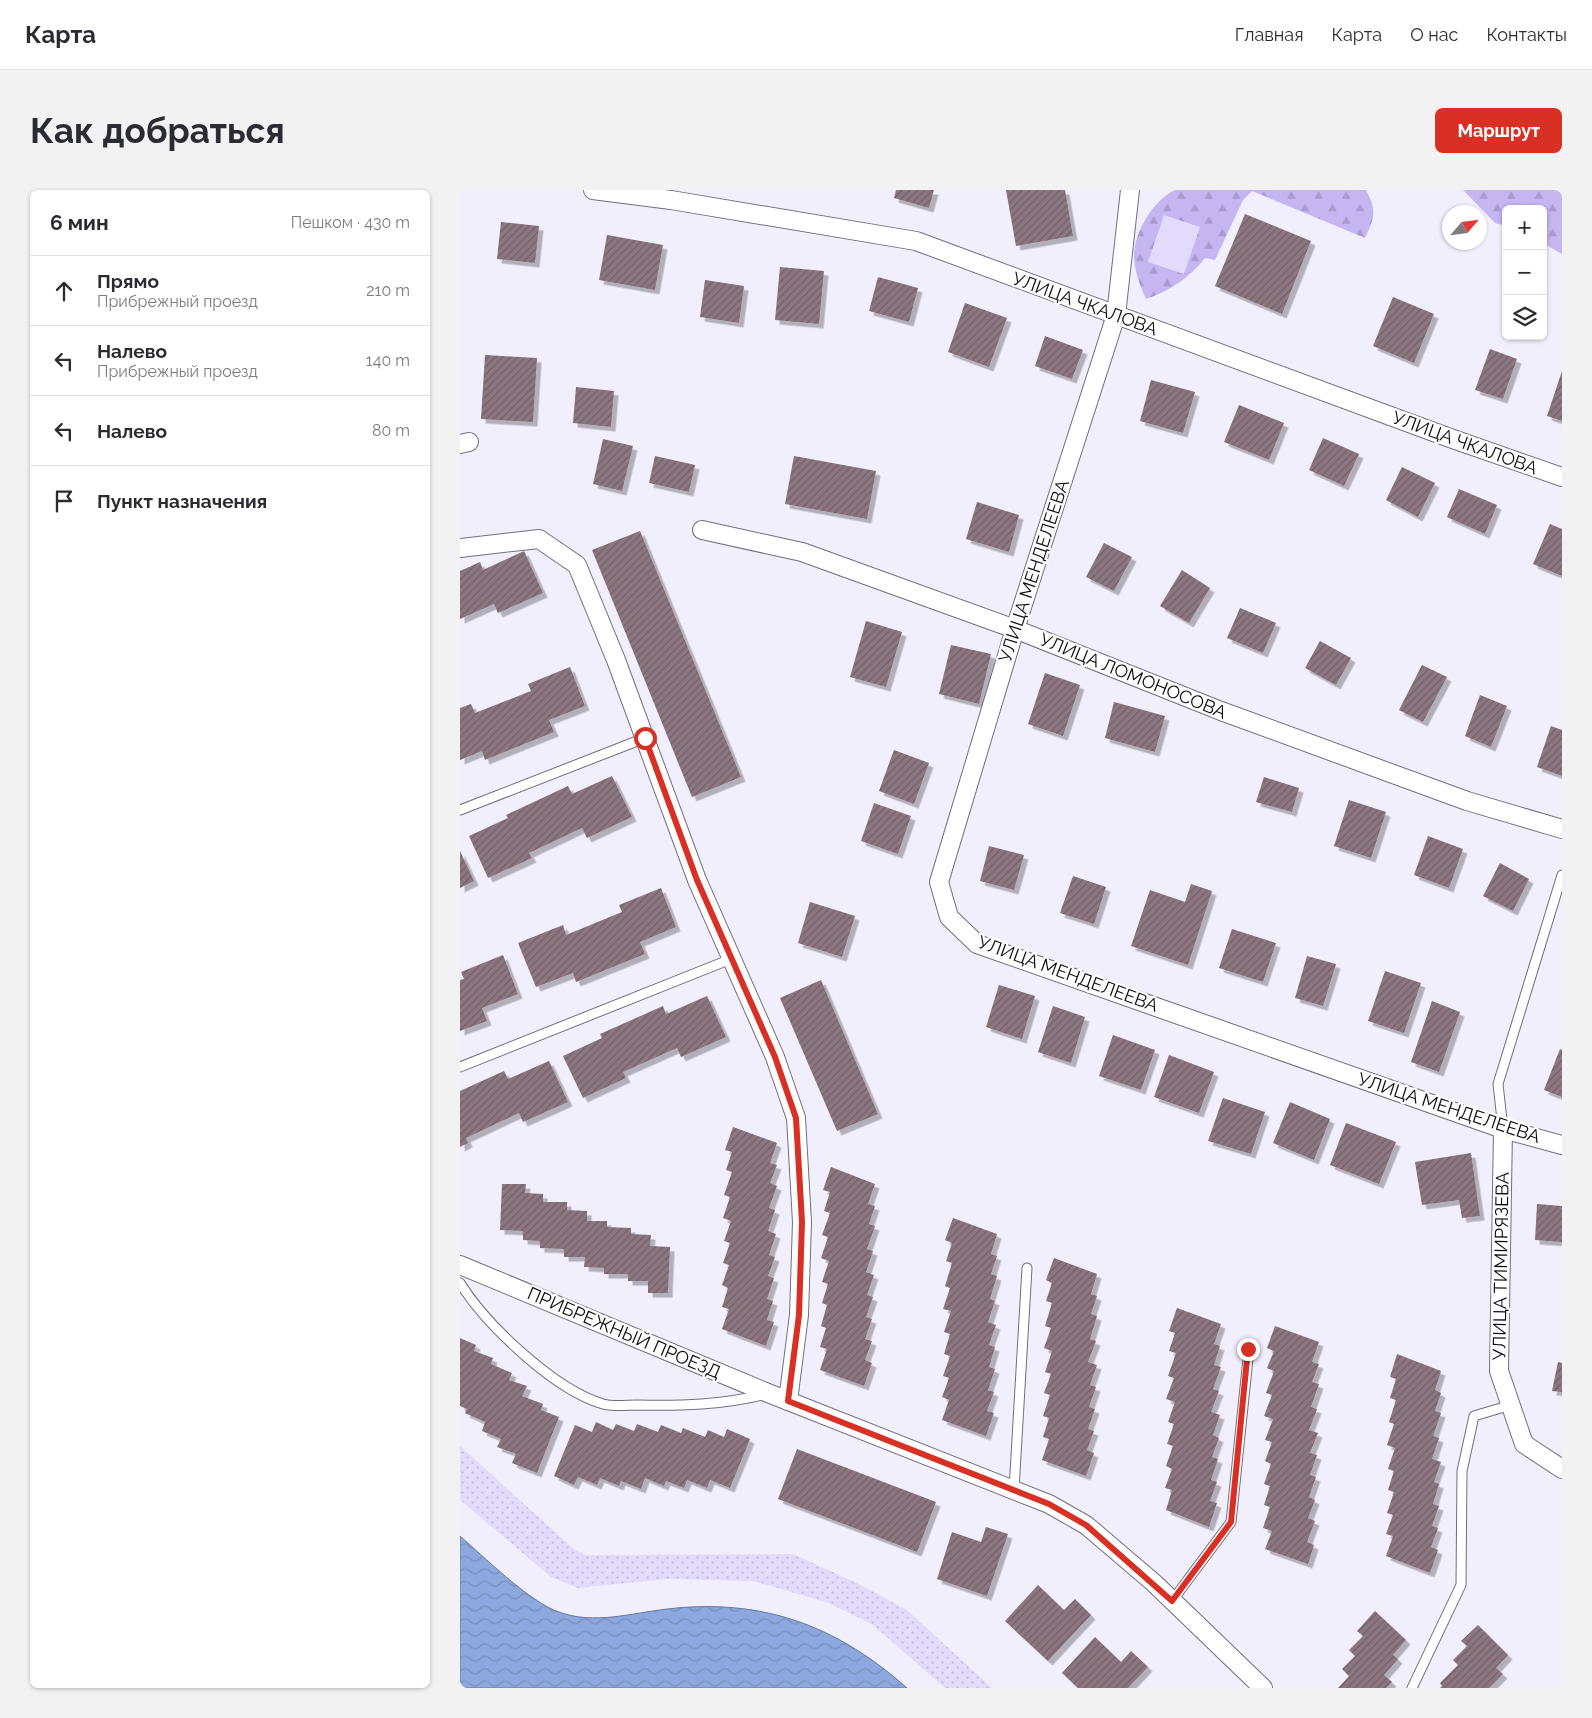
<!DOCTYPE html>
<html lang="ru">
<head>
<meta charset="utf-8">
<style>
	:root { --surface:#fff; --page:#f2f2f3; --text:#2b2b33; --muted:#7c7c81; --line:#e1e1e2; --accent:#d93025 }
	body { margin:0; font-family:Raleway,sans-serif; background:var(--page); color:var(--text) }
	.controls { position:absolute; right:15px; top:15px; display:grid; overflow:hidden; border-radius:8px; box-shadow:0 1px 4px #0004 }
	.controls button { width:45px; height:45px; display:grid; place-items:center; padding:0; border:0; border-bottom:1px solid var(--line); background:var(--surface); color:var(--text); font:25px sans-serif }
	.compass { position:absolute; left:982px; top:15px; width:45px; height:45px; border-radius:50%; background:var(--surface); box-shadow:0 1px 4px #0004; rotate:62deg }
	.stop { position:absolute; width:15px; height:15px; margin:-11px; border:4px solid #d93025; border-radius:50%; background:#fff }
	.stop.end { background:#d93025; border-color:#fff; box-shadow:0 1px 5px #0008 }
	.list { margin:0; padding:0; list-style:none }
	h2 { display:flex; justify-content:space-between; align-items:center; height:65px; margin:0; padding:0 20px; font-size:21px }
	h2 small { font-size:16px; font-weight:400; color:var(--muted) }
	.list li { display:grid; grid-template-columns:32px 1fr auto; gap:15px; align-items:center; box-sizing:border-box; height:70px; padding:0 20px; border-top:1px solid var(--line) }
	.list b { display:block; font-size:19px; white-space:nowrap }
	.list p { margin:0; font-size:16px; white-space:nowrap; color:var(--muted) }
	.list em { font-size:16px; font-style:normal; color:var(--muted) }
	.icon { flex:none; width:28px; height:28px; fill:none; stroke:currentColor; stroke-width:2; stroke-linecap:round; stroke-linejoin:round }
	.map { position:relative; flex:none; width:1102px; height:1498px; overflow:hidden; border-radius:8px }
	header { display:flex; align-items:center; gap:30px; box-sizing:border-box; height:70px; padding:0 25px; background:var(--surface); border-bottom:1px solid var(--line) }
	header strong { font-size:24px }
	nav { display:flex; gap:28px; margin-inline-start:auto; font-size:18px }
	.intro { display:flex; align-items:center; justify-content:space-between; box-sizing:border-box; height:120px; padding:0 30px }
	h1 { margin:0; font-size:35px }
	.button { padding:12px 22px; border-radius:8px; background:var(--accent); color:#fff; font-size:18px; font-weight:700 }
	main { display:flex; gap:30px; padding:0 30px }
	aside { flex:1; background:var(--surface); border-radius:8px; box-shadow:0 1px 4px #0004 }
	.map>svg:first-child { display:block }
	.grass { fill:url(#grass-dots) }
	.forest { fill:url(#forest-firs) }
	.park { fill:#e3dbfb }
	.water { fill:url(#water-waves); stroke:#6679a0 }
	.building { fill:url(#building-hatch); filter:url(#shadow) }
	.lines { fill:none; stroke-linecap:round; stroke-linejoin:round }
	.lane-casing { stroke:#726d81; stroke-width:11 }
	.street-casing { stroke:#726d81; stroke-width:20 }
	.lane { stroke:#fff; stroke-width:9 }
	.street { stroke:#fff; stroke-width:18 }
	.route { stroke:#d93025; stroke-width:6 }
	.labels { text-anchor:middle; stroke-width:4.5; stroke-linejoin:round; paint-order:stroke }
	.street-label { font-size:18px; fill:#0c0a11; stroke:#fefefe }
</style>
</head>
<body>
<header>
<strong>Карта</strong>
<nav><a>Главная</a><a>Карта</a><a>О нас</a><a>Контакты</a></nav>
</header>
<div class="intro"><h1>Как добраться</h1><a class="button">Маршрут</a></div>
<main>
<aside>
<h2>6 мин<small>Пешком · 430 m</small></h2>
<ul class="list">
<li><svg class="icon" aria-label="ahead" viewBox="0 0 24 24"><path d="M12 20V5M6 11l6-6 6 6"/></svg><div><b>Прямо</b><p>Прибрежный проезд</p></div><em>210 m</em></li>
<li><svg class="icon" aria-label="left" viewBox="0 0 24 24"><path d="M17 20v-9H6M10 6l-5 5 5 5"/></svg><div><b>Налево</b><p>Прибрежный проезд</p></div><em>140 m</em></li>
<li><svg class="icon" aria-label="left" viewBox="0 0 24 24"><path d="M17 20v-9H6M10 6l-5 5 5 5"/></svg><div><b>Налево</b></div><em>80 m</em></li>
<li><svg class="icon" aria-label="arrive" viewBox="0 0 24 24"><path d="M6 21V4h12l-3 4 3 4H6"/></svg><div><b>Пункт назначения</b></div></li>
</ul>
</aside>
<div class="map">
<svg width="1102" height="1498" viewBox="0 0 1102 1498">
	<defs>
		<pattern id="grass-dots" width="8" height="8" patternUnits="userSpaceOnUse" patternTransform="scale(1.25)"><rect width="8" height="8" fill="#e3dbfb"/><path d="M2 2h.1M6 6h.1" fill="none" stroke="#c2bbd6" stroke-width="1.8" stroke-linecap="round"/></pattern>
		<pattern id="forest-firs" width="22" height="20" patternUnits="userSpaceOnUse" patternTransform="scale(1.25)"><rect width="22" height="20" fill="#c5b5f0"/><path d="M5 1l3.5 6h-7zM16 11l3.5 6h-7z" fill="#a89acd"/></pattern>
		<pattern id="water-waves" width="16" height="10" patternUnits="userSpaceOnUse" patternTransform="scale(1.25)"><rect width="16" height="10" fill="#8da8de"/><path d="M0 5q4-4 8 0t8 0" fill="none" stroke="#788fbd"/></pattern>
		<pattern id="building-hatch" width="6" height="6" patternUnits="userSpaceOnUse" patternTransform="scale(1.25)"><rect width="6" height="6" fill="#8c767f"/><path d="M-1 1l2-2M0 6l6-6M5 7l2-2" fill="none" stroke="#715f67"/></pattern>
		<filter id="shadow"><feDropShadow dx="4.5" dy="4.5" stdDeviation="0" flood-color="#0004"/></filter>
	</defs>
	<rect width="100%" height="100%" fill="#f2effc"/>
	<!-- grass -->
	<path class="grass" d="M 0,1256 L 115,1360 L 126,1365 L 333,1364 L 399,1394 L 447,1420 L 532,1498 L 485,1498 L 413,1435 L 369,1413 L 293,1391 L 207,1389 L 118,1398 L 91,1387 L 0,1310 Z"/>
	<!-- forest -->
	<g class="forest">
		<path d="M 715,0 L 906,0 C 917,21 915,27 905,48 L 792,1 L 783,10 L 755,70 L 745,68 C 729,88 710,101 686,109 C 680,96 675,82 674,68 C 673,44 693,10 715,0 Z"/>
		<path d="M 1003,0 L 1102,0 L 1102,64 L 1083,53 L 1083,19 L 1046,19 L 1046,36 L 1035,33 Z"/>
	</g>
	<!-- park -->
	<path class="park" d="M 704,25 L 740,37 L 724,84 L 688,72 Z"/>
	<!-- water -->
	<path class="water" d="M 0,1346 C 24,1367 71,1413 99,1422 C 134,1435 172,1423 207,1419 C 302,1408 376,1435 447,1498 L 0,1498 Z"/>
	<!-- building -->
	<g class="building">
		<path d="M 436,0 L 474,0 L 469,18 L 434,8 Z"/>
		<path d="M 546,0 L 605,0 L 613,46 L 556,56 Z"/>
		<path d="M 785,24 L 851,51 L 822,124 L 755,96 Z"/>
		<path d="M 41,32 L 79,36 L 75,73 L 37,69 Z"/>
		<path d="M 147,45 L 203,55 L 195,100 L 139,90 Z"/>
		<path d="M 320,77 L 364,81 L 359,134 L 315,130 Z"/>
		<path d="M 418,87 L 458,98 L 449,132 L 409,121 Z"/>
		<path d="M 245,90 L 284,96 L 279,133 L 240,127 Z"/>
		<path d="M 933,107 L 974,124 L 954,173 L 913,156 Z"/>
		<path d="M 505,113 L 547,128 L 529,177 L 488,162 Z"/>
		<path d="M 585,146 L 623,160 L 612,189 L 575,176 Z"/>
		<path d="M 1030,159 L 1057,169 L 1043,209 L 1015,200 Z"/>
		<path d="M 25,165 L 77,168 L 73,232 L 21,229 Z"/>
		<path d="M 1102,181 L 1102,231 L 1087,226 Z"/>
		<path d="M 691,190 L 735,202 L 723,243 L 680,231 Z"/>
		<path d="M 116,197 L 154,201 L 151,237 L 113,233 Z"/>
		<path d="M 779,215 L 824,233 L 809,270 L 764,252 Z"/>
		<path d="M 863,248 L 899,264 L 884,296 L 849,280 Z"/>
		<path d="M 143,249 L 173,256 L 162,301 L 133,294 Z"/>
		<path d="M 195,266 L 235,275 L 229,302 L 189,293 Z"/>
		<path d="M 334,266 L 416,281 L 407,329 L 325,314 Z"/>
		<path d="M 942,277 L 975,293 L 958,327 L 926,310 Z"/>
		<path d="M 999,299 L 1037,315 L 1025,344 L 987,327 Z"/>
		<path d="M 517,312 L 559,325 L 549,362 L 506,349 Z"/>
		<path d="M 1090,334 L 1102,339 L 1102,386 L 1073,374 Z"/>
		<path d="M 180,341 L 281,587 L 232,607 L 132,360 Z"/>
		<path d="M 644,353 L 672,367 L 654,401 L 626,387 Z"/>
		<path d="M 64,361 L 83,403 L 38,423 L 34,414 L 0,429 L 0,381 L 20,372 L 23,380 Z"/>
		<path d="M 722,380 L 750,398 L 729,433 L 700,416 Z"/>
		<path d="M 780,418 L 816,433 L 803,463 L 767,448 Z"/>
		<path d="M 406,431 L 442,442 L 426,497 L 390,487 Z"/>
		<path d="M 860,451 L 891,468 L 876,495 L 845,478 Z"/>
		<path d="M 491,455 L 531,464 L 519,514 L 479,504 Z"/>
		<path d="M 962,475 L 987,487 L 963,532 L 939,520 Z"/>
		<path d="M 110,477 L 125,516 L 89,530 L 94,542 L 25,570 L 22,561 L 0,570 L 0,518 L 11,514 L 15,523 L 71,501 L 68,494 Z"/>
		<path d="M 585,483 L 620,495 L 603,546 L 568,534 Z"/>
		<path d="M 1020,505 L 1047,516 L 1031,557 L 1005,546 Z"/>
		<path d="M 654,512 L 705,526 L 695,562 L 645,548 Z"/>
		<path d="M 1091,536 L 1102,540 L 1102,586 L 1077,577 Z"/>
		<path d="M 434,560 L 469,573 L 454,614 L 419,601 Z"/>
		<path d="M 152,586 L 172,627 L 127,648 L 122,638 L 69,663 L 72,668 L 28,688 L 9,646 L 48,628 L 46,625 L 108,596 L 112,604 Z"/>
		<path d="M 804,587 L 839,598 L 832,622 L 796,612 Z"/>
		<path d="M 889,610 L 926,622 L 911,668 L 874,656 Z"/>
		<path d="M 414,613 L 451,626 L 438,664 L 401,651 Z"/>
		<path d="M 968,646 L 1003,659 L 989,698 L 954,685 Z"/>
		<path d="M 529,656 L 564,665 L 554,700 L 520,691 Z"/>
		<path d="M 0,661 L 14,691 L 0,698 Z"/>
		<path d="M 1040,673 L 1069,689 L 1053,721 L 1023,706 Z"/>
		<path d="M 613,686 L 646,697 L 634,734 L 600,723 Z"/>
		<path d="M 731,694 L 752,701 L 728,775 L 671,756 L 690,700 L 725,712 Z"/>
		<path d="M 201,698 L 216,737 L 180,752 L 185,764 L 116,792 L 113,783 L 76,797 L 58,753 L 103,735 L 106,745 L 162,722 L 159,715 Z"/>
		<path d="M 350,712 L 395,726 L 382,767 L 338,753 Z"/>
		<path d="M 772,739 L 816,753 L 803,792 L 759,778 Z"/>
		<path d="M 43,765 L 58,804 L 22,818 L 27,831 L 0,841 L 0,790 L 4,789 L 1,782 Z"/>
		<path d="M 847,766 L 876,774 L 863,816 L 835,808 Z"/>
		<path d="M 925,781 L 961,793 L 944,843 L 908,831 Z"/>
		<path d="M 361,790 L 418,924 L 377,941 L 320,808 Z"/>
		<path d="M 539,795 L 575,806 L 562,849 L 526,837 Z"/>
		<path d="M 247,806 L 266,847 L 221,867 L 217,858 L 163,882 L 166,888 L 123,908 L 103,866 L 142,848 L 140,844 L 203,816 L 206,824 Z"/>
		<path d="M 972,811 L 1000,822 L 979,882 L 951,872 Z"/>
		<path d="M 593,816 L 625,827 L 611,873 L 578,862 Z"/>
		<path d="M 653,845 L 695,860 L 681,900 L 639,886 Z"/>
		<path d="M 1100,859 L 1102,860 L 1102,907 L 1084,900 Z"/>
		<path d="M 709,865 L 754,882 L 739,923 L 694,907 Z"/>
		<path d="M 89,871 L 108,912 L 63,932 L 59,923 L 6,948 L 8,953 L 0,957 L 0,901 L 44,881 L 48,889 Z"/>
		<path d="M 763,908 L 805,922 L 791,964 L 748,951 Z"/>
		<path d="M 830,912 L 870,929 L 854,970 L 813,953 Z"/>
		<path d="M 886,933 L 936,952 L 919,994 L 870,975 Z"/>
		<path d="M 273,937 L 317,953 L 310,973 L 317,975 L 310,993 L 317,996 L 309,1018 L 315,1020 L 308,1041 L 316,1044 L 309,1065 L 315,1067 L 308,1086 L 314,1088 L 307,1109 L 313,1111 L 307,1130 L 314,1132 L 306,1156 L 262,1139 L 269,1119 L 262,1117 L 268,1098 L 262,1095 L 269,1075 L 263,1073 L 270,1053 L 264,1051 L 271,1031 L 263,1028 L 270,1007 L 264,1005 L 272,982 L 266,980 L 272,962 L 265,960 Z"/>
		<path d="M 1011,963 L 1020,1026 L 1002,1028 L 999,1010 L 962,1015 L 955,972 Z"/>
		<path d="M 371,977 L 415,994 L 408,1014 L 415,1016 L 409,1034 L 415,1036 L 407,1059 L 413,1061 L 406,1082 L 414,1085 L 407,1105 L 413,1107 L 406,1127 L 412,1129 L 405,1149 L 412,1151 L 405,1170 L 412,1173 L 404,1196 L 360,1180 L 367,1159 L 360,1157 L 366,1138 L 361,1136 L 367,1115 L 362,1113 L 368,1094 L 362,1092 L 369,1071 L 361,1068 L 368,1047 L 362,1045 L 370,1023 L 364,1021 L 370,1002 L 363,1000 Z"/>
		<path d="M 42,994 L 66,994 L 65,1003 L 83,1004 L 83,1012 L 107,1012 L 107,1020 L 127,1021 L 127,1031 L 147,1031 L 147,1037 L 171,1038 L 171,1044 L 191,1045 L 190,1056 L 210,1057 L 208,1103 L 188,1103 L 188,1091 L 168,1091 L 168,1084 L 144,1084 L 144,1078 L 124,1077 L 125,1067 L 104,1067 L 104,1059 L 80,1058 L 80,1051 L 63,1050 L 63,1041 L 40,1040 Z"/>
		<path d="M 1077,1014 L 1102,1016 L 1102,1052 L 1075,1050 Z"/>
		<path d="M 493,1028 L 537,1044 L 531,1064 L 537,1066 L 531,1084 L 537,1086 L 530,1109 L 535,1111 L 528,1132 L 536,1135 L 529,1155 L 535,1157 L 529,1177 L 535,1179 L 528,1200 L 534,1202 L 527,1221 L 534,1223 L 526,1246 L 482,1230 L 489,1210 L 482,1207 L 489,1188 L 483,1186 L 490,1166 L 484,1164 L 490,1144 L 484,1142 L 491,1121 L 483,1119 L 490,1098 L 485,1096 L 492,1073 L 486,1071 L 492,1053 L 485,1050 Z"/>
		<path d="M 594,1068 L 637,1084 L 631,1104 L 637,1106 L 631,1124 L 637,1126 L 630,1149 L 636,1151 L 628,1172 L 637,1175 L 630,1195 L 636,1197 L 629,1217 L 635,1219 L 628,1239 L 634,1241 L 627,1260 L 634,1263 L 626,1286 L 582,1270 L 589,1249 L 583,1247 L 589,1228 L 583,1226 L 590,1205 L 584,1203 L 591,1184 L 585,1182 L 592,1161 L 584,1158 L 591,1138 L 585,1136 L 592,1113 L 586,1111 L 592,1093 L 586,1090 Z"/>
		<path d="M 717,1118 L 761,1134 L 754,1154 L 760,1156 L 754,1175 L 761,1177 L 753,1199 L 759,1201 L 751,1222 L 760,1225 L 753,1245 L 759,1248 L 752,1267 L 758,1269 L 751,1290 L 757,1292 L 750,1311 L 757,1313 L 749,1337 L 706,1320 L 712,1300 L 705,1298 L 712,1279 L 706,1276 L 713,1256 L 707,1254 L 714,1234 L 708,1232 L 715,1212 L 706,1209 L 714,1188 L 708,1186 L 716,1163 L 709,1161 L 715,1143 L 709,1141 Z"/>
		<path d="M 815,1136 L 859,1152 L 852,1172 L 859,1174 L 852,1192 L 859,1194 L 851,1217 L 857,1219 L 849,1240 L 858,1243 L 850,1263 L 857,1265 L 850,1285 L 856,1287 L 849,1307 L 855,1310 L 848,1328 L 855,1331 L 847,1352 L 854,1355 L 848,1374 L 805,1359 L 812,1341 L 803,1338 L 810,1317 L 804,1315 L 810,1296 L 804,1294 L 811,1274 L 805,1271 L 812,1252 L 805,1250 L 813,1229 L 804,1226 L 812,1205 L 806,1203 L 814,1181 L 807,1178 L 814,1161 L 807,1158 Z"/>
		<path d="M 0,1148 L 16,1155 L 14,1161 L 33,1168 L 31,1174 L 52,1183 L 49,1190 L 67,1196 L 62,1206 L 83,1214 L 81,1220 L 99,1227 L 77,1283 L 52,1273 L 56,1264 L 37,1257 L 41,1249 L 22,1241 L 25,1232 L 5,1223 L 7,1219 L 0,1216 Z"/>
		<path d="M 937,1164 L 981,1181 L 975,1200 L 981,1203 L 975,1221 L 981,1223 L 973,1246 L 979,1248 L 972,1269 L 981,1272 L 974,1292 L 979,1294 L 973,1314 L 979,1316 L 972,1336 L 978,1338 L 971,1357 L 978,1360 L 970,1383 L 926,1366 L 933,1346 L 926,1344 L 933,1325 L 927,1323 L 934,1302 L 928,1300 L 934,1281 L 928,1279 L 935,1258 L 927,1255 L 934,1234 L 929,1232 L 936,1210 L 930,1208 L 936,1189 L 930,1187 Z"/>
		<path d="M 1098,1172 L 1102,1173 L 1102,1202 L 1092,1201 Z"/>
		<path d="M 136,1232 L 153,1240 L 156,1234 L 174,1241 L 177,1234 L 198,1242 L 201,1235 L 221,1243 L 223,1238 L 245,1247 L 248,1240 L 264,1247 L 267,1239 L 290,1249 L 270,1298 L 250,1290 L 247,1298 L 227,1290 L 224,1298 L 206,1291 L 204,1296 L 185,1288 L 181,1299 L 161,1291 L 159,1296 L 140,1288 L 137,1295 L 118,1287 L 114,1295 L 94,1286 L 115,1235 L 132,1242 Z"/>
		<path d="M 337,1259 L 476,1312 L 457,1362 L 318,1309 Z"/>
		<path d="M 526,1337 L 548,1344 L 527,1406 L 477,1389 L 492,1342 L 521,1352 Z"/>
		<path d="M 578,1395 L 604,1420 L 615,1409 L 631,1425 L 588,1471 L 545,1431 Z"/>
		<path d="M 915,1421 L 946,1450 L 933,1465 L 938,1469 L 924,1485 L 932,1492 L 926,1498 L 878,1498 L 889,1486 L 882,1479 L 895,1466 L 889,1460 L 903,1446 L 897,1441 Z"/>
		<path d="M 1018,1435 L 1048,1465 L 1036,1478 L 1043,1484 L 1029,1498 L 980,1498 L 982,1496 L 980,1493 L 998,1475 L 993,1470 L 1007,1456 L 1001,1451 Z"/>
		<path d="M 635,1447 L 661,1472 L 671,1461 L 688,1477 L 668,1498 L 618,1498 L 602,1483 Z"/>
	</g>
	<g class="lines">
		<defs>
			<g id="lane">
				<path d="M 0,620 L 185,548"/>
				<path d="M 0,877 L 271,769"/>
				<path d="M 1043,939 L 1038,894 L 1102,685"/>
				<path d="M 0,1093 C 26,1135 95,1200 143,1214 C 153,1217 167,1215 177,1215 C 221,1216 263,1215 306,1204"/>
				<path d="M 554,1300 L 567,1078"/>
				<path d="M 712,1411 L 771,1332 L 789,1159"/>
				<path d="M 952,1498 L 1001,1395 L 1002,1281 L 1014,1226 L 1051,1215"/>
			</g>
			<g id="street">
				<path d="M 133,0 L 211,10 L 456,51 L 990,248 L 1102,287"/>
				<path d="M 670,0 L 656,125 L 555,439 L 479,692 L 489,727 L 517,754 L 1043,939 L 1102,955"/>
				<path d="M 0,254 L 9,252"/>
				<path d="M 242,340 L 342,362 L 555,439 L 761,521 L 1007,611 L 1102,639"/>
				<path d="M 0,358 L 79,349 L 117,375 L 156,470 L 237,690 L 315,867 L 336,928 L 342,1032 L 339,1125 L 328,1211"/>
				<path d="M 1043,939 L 1039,1181 L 1064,1254 L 1102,1279"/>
				<path d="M 0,1075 L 308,1203 L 589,1314 L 626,1335 L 694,1393 L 803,1498"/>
			</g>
		</defs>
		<!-- lane casing -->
		<use href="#lane" class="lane-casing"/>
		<!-- street casing -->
		<use href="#street" class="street-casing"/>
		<!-- lane -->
		<use href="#lane" class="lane"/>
		<!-- street -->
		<use href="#street" class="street"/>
	</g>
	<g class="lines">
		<!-- route -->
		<path class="route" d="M 185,548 L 237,690 L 315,867 L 336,928 L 342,1032 L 339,1125 L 328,1211 L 589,1314 L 626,1335 L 712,1411 L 771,1332 L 788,1159"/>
	</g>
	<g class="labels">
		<!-- street labels -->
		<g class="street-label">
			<text transform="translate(625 114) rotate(20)" y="6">УЛИЦА ЧКАЛОВА</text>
			<text transform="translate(1005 253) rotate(20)" y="6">УЛИЦА ЧКАЛОВА</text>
			<text transform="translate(574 381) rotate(-72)" y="6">УЛИЦА МЕНДЕЛЕЕВА</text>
			<text transform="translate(673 486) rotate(22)" y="6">УЛИЦА ЛОМОНОСОВА</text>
			<text transform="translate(608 784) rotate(20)" y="6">УЛИЦА МЕНДЕЛЕЕВА</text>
			<text transform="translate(989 918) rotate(18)" y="6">УЛИЦА МЕНДЕЛЕЕВА</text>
			<text transform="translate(1041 1076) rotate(-89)" y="6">УЛИЦА ТИМИРЯЗЕВА</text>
			<text transform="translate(164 1143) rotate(23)" y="6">ПРИБРЕЖНЫЙ ПРОЕЗД</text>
		</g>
	</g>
</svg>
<div class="controls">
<button>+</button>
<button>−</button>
<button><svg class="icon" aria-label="layers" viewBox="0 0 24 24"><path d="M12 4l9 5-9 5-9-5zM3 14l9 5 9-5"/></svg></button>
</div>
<svg class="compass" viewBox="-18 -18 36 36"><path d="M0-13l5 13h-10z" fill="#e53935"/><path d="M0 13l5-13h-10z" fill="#7c7c81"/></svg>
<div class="stop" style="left:185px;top:548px"></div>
<div class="stop end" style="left:788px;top:1159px"></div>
</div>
</main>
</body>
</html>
